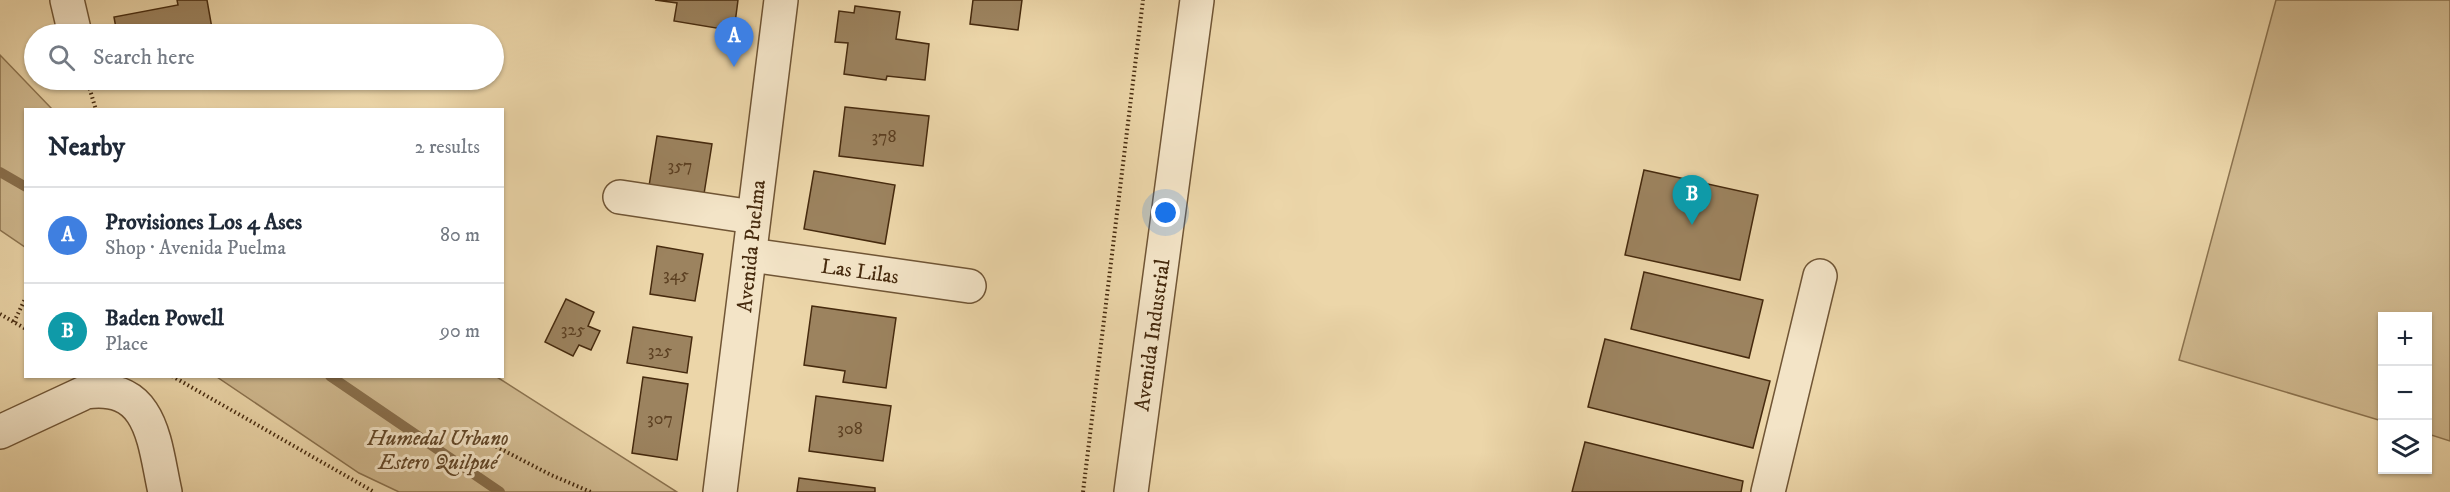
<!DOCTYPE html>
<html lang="en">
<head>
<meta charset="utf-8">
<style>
	:root { --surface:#fff; --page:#f6f6f7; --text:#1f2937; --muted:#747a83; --line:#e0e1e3; --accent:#8f2418 }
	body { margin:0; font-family:"IM FELL DW Pica",serif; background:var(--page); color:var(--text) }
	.controls { position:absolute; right:18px; bottom:18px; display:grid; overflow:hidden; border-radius:0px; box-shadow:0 2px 4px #0004 }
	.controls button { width:54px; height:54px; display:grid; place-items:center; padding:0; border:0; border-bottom:2px solid var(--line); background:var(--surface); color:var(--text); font:30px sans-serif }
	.you { position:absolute; left:1166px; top:213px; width:21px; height:21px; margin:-15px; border:4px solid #fff; border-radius:50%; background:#1a73e8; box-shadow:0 0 0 9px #1a73e833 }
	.badge { display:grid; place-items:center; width:39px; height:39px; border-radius:50%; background:var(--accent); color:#fff; font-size:20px; font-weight:700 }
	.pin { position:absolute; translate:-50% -50px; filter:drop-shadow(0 2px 3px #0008) }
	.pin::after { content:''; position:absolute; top:32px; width:21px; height:18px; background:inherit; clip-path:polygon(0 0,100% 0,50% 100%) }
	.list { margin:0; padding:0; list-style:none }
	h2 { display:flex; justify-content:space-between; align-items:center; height:78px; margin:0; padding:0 24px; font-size:26px }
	h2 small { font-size:20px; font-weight:400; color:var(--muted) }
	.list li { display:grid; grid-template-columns:39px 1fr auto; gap:18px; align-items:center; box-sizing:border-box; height:96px; padding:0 24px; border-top:2px solid var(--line) }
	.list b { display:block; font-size:22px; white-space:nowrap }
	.list p { margin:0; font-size:20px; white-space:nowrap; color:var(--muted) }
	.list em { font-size:20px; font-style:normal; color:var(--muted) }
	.icon { flex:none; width:33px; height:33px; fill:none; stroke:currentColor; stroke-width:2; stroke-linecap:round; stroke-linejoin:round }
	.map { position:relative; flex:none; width:2450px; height:492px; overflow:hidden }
	.search { position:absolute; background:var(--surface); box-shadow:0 2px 4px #0004; left:24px; top:24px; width:480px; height:66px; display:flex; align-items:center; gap:15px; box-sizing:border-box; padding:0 21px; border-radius:33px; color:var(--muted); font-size:22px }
	.panel { position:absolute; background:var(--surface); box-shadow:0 2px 4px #0004; left:24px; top:108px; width:480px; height:270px; border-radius:0px }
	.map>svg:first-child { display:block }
	.green { fill:#d0b98f; stroke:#8b724e; stroke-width:1.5 }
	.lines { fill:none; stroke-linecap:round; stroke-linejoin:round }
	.stream { stroke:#886e4b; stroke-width:10 }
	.building { fill:#9c835f; stroke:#462a0e; stroke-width:1.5 }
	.minor-casing { stroke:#705535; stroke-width:36 }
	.path { stroke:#462a0e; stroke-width:4; stroke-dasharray:1.5 3; stroke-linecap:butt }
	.minor { stroke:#f3e4c7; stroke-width:33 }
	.labels { text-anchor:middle; stroke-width:6; stroke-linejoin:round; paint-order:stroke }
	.number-label { font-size:18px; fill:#5c4022 }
	.street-label { font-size:21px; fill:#462a0e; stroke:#f3e4c7 }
	.park-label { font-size:21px; font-style:italic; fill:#624728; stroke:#f3e4c7 }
</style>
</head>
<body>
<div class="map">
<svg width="2450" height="492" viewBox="0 0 2450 492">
	<rect width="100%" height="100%" fill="#ecd6a9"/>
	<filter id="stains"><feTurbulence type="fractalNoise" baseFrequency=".00333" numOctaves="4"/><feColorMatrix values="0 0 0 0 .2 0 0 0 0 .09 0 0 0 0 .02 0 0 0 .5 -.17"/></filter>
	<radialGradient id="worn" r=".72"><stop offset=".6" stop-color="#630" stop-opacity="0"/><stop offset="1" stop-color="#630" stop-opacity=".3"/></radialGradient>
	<!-- green -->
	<g class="green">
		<path d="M 2276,0 L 2450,0 L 2450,441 L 2428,434 L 2428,316 L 2382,316 L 2382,421 L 2179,360 Z"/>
		<path d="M 0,55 L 52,109 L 26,110 L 25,247 L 0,230 Z"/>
		<path d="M 217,377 L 497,377 L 677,492 L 399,492 L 359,473 Z"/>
	</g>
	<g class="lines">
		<!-- stream -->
		<g class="stream">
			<path d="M 0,172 L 26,187"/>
			<path d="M 330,376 L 500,492"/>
		</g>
	</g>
	<!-- building -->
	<g class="building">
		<path d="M 177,0 L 207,0 L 213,34 L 117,34 L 114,17 L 178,5 Z"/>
		<path d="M 655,0 L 738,0 L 734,31 L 674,21 L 677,3 Z"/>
		<path d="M 973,0 L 1022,0 L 1018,30 L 970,24 Z"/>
		<path d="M 855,6 L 900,12 L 896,39 L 929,44 L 925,80 L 887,76 L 886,80 L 844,74 L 848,43 L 835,42 L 839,11 L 854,13 Z"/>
		<path d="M 845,107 L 929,116 L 923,166 L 839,156 Z"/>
		<path d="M 657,136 L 712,144 L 704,194 L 649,186 Z"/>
		<path d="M 1644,170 L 1758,195 L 1740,280 L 1625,255 Z"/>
		<path d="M 814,171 L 895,185 L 885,244 L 804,229 Z"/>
		<path d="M 657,246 L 703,254 L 695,301 L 650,294 Z"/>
		<path d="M 1644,272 L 1763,300 L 1749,358 L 1631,329 Z"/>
		<path d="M 566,299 L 594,312 L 588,326 L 600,331 L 591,350 L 579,345 L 573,356 L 545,342 Z"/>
		<path d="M 812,306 L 896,318 L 886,388 L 843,382 L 845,371 L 804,365 Z"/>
		<path d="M 633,327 L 692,337 L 687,373 L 627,363 Z"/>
		<path d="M 1605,339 L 1770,381 L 1753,448 L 1588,407 Z"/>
		<path d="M 643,377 L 688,384 L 677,460 L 632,453 Z"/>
		<path d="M 816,396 L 891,406 L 883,461 L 809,451 Z"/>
		<path d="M 1585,442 L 1743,481 L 1741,492 L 1572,492 Z"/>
		<path d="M 799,478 L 875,488 L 875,492 L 797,492 Z"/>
	</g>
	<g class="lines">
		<defs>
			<g id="minor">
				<path d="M 67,0 L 75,34"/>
				<path d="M 620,197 L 753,217"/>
				<path d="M 751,255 L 969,286"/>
				<path d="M 0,432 L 86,392 C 153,383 154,443 165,492"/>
				<path d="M 720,492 L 781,0"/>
				<path d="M 1131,492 L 1197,0"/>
				<path d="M 1768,492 L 1820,276"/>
			</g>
		</defs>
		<!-- minor casing -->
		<use href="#minor" class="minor-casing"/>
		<!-- path -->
		<g class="path">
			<path d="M 87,80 L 96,110"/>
			<path d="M 0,314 L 26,329"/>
			<path d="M 14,322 L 26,297"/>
			<path d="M 172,376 L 374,492"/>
			<path d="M 468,432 L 551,475 L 591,492"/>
			<path d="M 1083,492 L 1143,0"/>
		</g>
		<!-- minor -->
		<use href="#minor" class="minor"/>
	</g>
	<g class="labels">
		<!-- number labels -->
		<g class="number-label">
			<text x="884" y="142">378</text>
			<text x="680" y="171">357</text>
			<text x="676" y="280">345</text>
			<text x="573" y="335">325</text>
			<text x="660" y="356">325</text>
			<text x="660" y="424">307</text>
			<text x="850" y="434">308</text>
		</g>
		<!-- street labels -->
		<g class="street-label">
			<text transform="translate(751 246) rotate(-84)" y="7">Avenida Puelma</text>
			<text transform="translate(860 271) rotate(8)" y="7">Las Lilas</text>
			<text transform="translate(1152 335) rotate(-82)" y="7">Avenida Industrial</text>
		</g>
		<!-- park labels -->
		<g class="park-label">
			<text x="438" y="445">Humedal Urbano<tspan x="438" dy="24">Estero Quilpué</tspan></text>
		</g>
	</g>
	<rect width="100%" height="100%" filter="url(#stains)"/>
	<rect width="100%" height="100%" fill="url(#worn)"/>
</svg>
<div class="controls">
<button>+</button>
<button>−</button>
<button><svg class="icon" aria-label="layers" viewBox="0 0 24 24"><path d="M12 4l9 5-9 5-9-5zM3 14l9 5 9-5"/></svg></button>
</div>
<div class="you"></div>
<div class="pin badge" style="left:734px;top:67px;background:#3f7fe0">A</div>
<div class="pin badge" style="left:1692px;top:225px;background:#0f9aa8">B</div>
<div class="search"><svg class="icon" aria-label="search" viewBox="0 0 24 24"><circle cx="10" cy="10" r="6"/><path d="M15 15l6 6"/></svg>Search here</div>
<section class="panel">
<h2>Nearby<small>2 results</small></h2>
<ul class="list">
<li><span class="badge" style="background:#3f7fe0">A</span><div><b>Provisiones Los 4 Ases</b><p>Shop · Avenida Puelma</p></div><em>80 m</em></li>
<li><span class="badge" style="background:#0f9aa8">B</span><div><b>Baden Powell</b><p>Place</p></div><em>90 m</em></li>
</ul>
</section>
</div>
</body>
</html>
